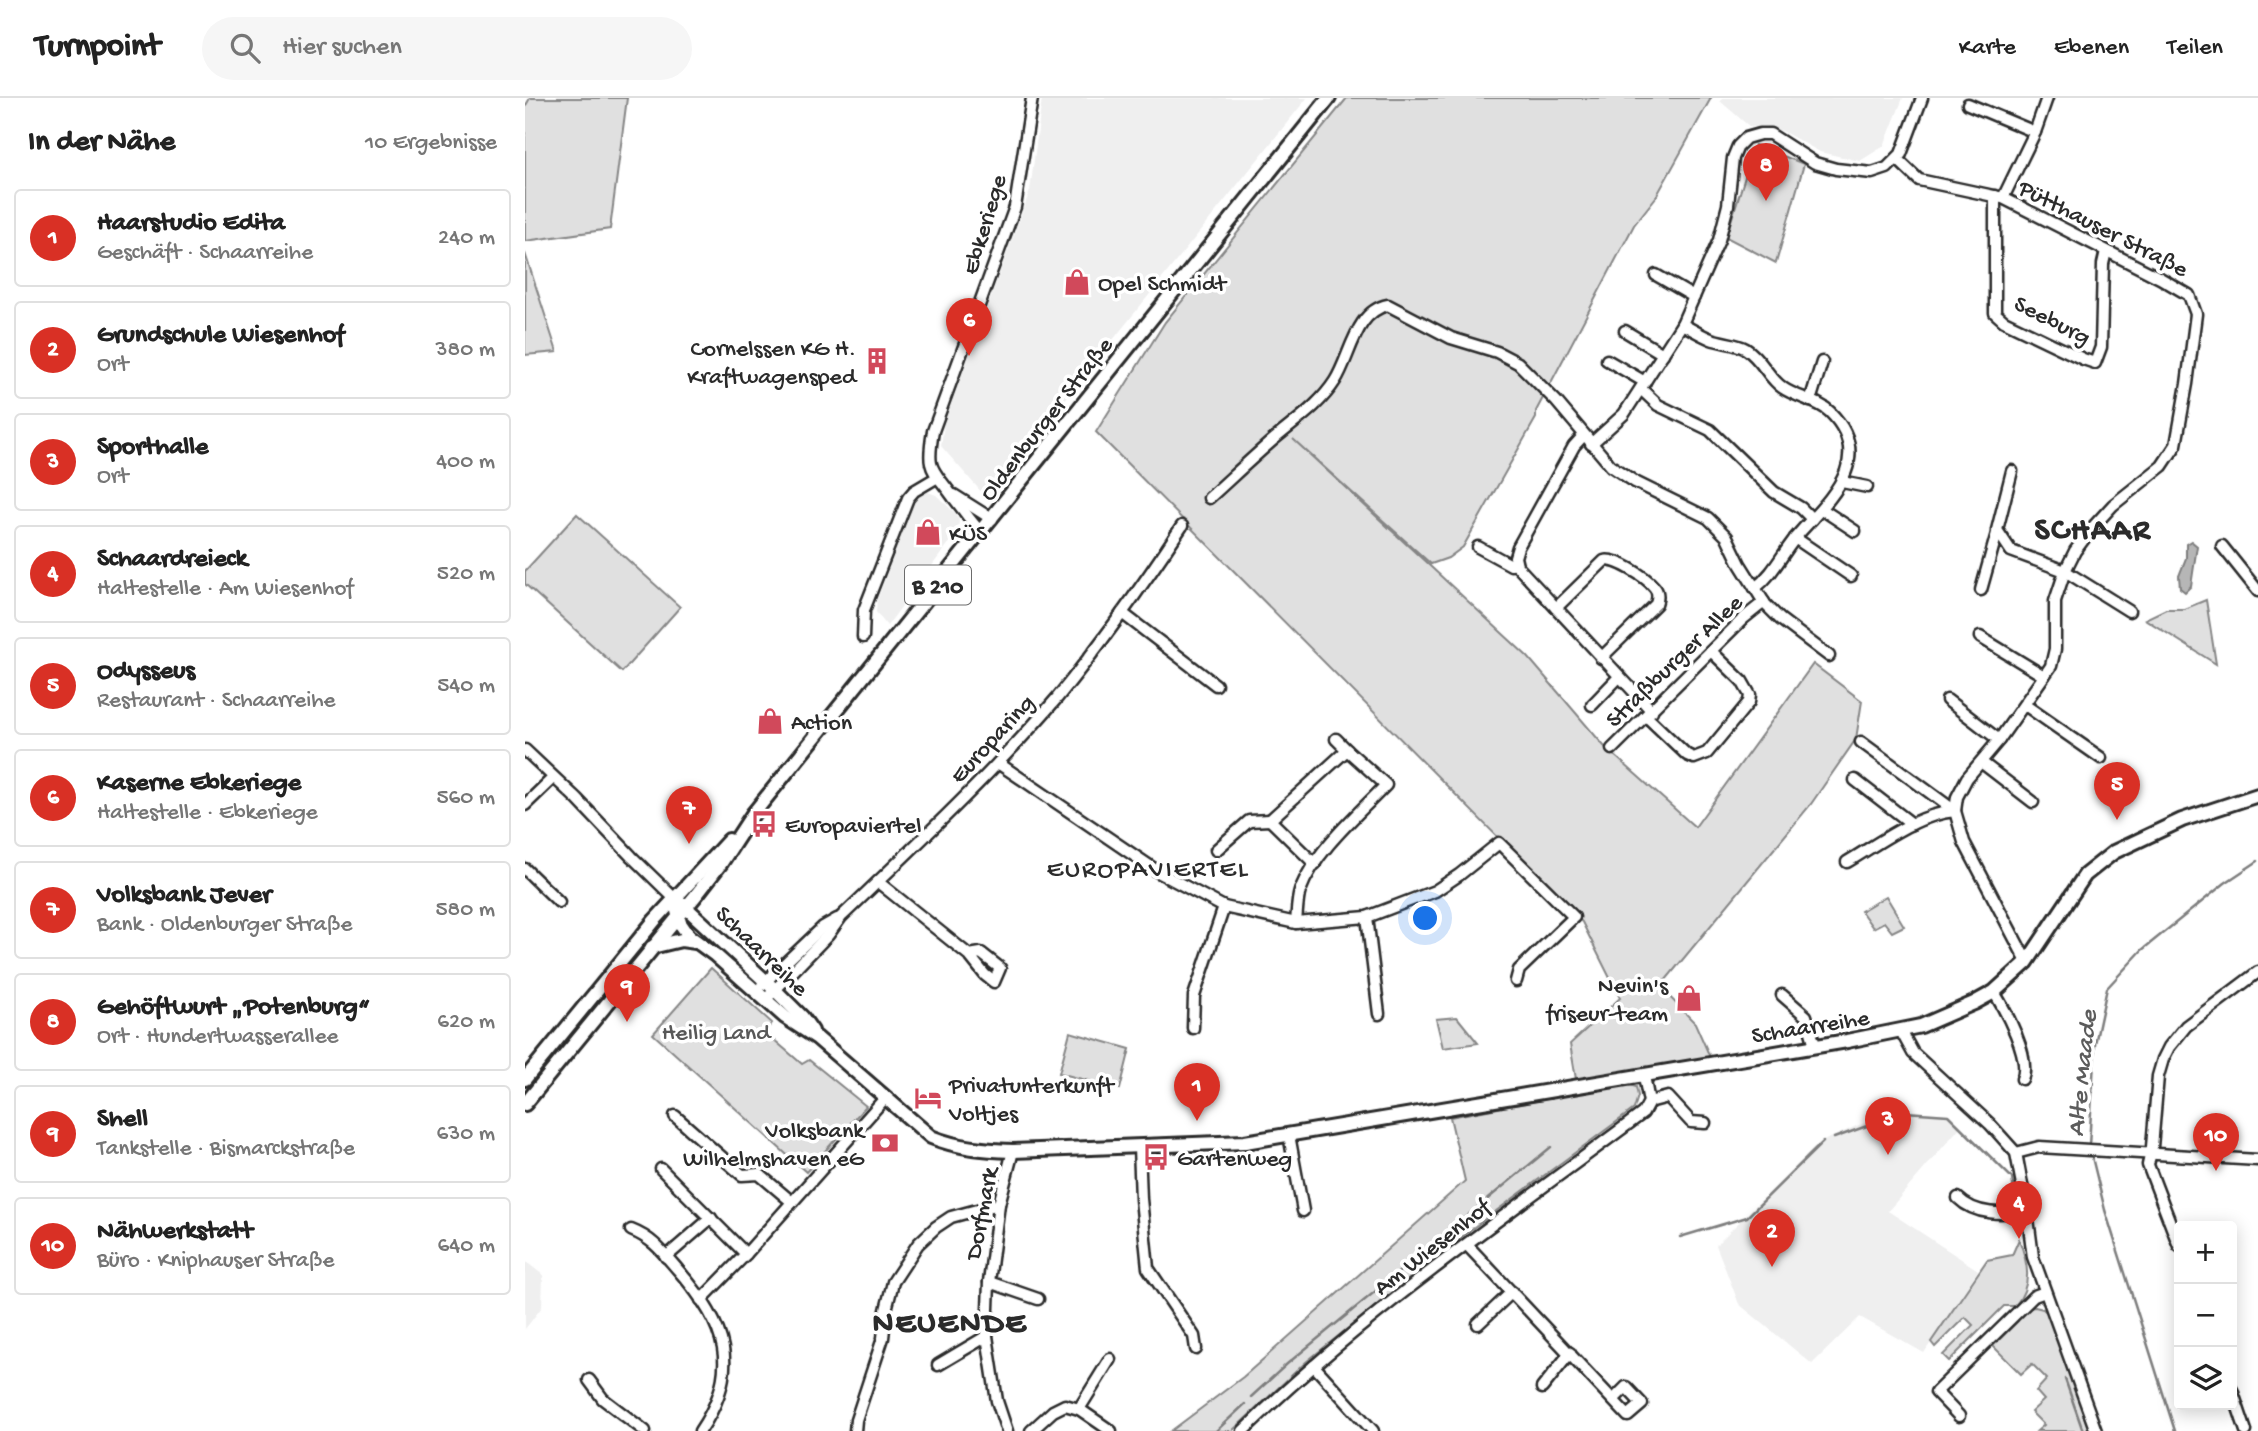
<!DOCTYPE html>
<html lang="de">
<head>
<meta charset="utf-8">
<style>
	:root { --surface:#fff; --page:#f6f6f6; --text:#222; --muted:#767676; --line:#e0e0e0; --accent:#d93025 }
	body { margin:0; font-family:"Gochi Hand",sans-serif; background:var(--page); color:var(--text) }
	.controls { position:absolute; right:21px; bottom:21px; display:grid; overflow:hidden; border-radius:7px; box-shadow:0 4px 18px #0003 }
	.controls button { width:63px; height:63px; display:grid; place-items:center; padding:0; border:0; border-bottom:2px solid var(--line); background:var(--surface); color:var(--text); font:35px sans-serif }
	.you { position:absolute; left:901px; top:821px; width:24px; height:24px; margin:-18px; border:5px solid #fff; border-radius:50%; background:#1a73e8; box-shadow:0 0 0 10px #1a73e833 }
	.badge { display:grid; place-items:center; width:46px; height:46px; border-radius:50%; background:var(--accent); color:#fff; font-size:23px; font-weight:700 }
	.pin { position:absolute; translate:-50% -58px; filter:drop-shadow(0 2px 4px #0008) }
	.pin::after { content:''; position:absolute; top:37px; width:24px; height:21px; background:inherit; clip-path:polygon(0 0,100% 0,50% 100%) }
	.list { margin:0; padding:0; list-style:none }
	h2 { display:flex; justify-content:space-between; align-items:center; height:91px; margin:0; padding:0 28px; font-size:30px }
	h2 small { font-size:23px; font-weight:400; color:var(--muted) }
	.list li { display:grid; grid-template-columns:46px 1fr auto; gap:21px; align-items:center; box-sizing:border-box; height:98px; margin:0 14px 14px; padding:0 14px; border:2px solid var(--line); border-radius:7px }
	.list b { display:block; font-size:26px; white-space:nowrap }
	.list p { margin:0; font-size:23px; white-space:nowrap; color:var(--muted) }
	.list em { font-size:23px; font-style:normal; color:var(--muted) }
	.icon { flex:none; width:38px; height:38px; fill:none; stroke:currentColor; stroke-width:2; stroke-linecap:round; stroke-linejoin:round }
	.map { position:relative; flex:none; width:1733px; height:1333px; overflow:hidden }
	header { display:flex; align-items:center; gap:42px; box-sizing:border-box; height:98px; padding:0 35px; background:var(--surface); border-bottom:2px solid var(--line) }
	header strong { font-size:33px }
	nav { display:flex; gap:38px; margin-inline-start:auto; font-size:24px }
	.search { width:490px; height:63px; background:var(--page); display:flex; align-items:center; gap:18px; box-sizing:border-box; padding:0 24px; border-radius:38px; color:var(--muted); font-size:26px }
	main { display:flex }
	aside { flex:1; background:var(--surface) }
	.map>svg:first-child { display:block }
	.built { fill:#efefef }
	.green { fill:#e0e0e0; stroke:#868686; stroke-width:2 }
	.water { fill:#b6b6b6; stroke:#7e7e7e; stroke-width:2 }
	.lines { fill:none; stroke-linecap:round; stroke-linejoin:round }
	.stream { stroke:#7e7e7e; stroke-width:2.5 }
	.minor-casing { stroke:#2b2b2b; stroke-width:15 }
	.major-casing { stroke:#2b2b2b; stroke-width:18 }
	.minor { stroke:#fff; stroke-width:10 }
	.major { stroke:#fff; stroke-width:12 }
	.labels { text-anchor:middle; stroke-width:7; stroke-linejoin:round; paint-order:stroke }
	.shield { fill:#fff; stroke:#6b6b6b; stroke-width:2 }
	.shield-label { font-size:23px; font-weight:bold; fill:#2b2b2b }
	.street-label { font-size:24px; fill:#2b2b2b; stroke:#fff }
	.poi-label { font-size:24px; fill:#2b2b2b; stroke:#fff; text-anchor:start }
	.park-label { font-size:24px; fill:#585858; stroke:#fff }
	.neighbourhood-label { font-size:26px; letter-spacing:2px; fill:#2b2b2b; stroke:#fff }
	.water-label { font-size:26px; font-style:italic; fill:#5c5c5c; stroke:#fff }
	.district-label { font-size:32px; font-weight:bold; letter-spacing:2px; fill:#2b2b2b; stroke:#fff }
</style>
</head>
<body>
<header>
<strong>Turnpoint</strong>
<div class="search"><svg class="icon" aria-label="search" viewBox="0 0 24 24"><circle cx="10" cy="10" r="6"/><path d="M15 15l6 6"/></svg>Hier suchen</div>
<nav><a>Karte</a><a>Ebenen</a><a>Teilen</a></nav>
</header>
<main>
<aside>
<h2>In der Nähe<small>10 Ergebnisse</small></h2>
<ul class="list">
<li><span class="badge">1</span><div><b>Haarstudio Edita</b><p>Geschäft · Schaarreihe</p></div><em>240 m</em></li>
<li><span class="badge">2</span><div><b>Grundschule Wiesenhof</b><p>Ort</p></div><em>380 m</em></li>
<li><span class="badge">3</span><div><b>Sporthalle</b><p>Ort</p></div><em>400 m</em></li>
<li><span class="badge">4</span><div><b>Schaardreieck</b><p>Haltestelle · Am Wiesenhof</p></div><em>520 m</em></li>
<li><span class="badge">5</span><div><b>Odysseus</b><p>Restaurant · Schaarreihe</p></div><em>540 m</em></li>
<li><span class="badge">6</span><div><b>Kaserne Ebkeriege</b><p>Haltestelle · Ebkeriege</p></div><em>560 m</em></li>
<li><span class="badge">7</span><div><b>Volksbank Jever</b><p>Bank · Oldenburger Straße</p></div><em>580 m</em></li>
<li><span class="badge">8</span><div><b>Gehöftwurt „Potenburg“</b><p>Ort · Hundertwasserallee</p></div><em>620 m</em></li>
<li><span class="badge">9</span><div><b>Shell</b><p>Tankstelle · Bismarckstraße</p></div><em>630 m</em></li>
<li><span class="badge">10</span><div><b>Nähwerkstatt</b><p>Büro · Kniphauser Straße</p></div><em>640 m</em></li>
</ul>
</aside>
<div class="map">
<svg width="1733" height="1333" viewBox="0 0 1733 1333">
	<rect width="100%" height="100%" fill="#fff"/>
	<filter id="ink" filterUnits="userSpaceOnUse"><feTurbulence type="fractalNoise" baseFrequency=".0143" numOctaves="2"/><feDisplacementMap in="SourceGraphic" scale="14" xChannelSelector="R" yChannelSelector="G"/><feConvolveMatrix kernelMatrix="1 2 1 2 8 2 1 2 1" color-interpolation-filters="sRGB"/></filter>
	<g filter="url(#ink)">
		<!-- built -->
		<g class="built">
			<path d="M 517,0 L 782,0 L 466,394 L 459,397 L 416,348 L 419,326 L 505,93 Z"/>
			<path d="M 1197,0 L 1378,0 L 1359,48 L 1335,63 L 1295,54 L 1257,33 L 1241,28 L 1225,29 L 1195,3 Z"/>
			<path d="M 403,394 L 411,397 L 430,415 L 434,423 L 433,433 L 362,528 L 351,514 L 352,502 L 391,400 Z"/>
			<path d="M 1378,1012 L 1424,1016 L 1436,1028 L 1363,1113 L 1453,1172 L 1399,1255 L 1335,1219 L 1287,1266 L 1214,1206 L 1191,1147 L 1294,1045 L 1331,1028 Z"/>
			<path d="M 0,1163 L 18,1177 L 17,1209 L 0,1231 Z"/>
		</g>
		<!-- green -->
		<g class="green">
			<path d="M 5,0 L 102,0 L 85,131 L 0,143 L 0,9 Z"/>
			<path d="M 822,0 L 1186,0 L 1131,99 L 1109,127 L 1011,313 L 1011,320 L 938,449 L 923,460 L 906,466 L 768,341 L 1003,559 L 1079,648 L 1170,729 L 1288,566 L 1337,603 L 1331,641 L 1286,706 L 1135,889 L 1170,925 L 1185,959 L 1051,981 L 1045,946 L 1095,900 L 1057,824 L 571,334 L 640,224 Z"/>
			<path d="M 1230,47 L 1279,66 L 1251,165 L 1201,139 Z"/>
			<path d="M 0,155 L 32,254 L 0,257 Z"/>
			<path d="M 52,416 L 155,509 L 97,574 L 0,486 L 0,473 Z"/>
			<path d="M 1681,502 L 1691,566 L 1620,521 L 1641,511 L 1659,511 Z"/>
			<path d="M 1361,798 L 1379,828 L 1367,834 L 1359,824 L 1348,830 L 1336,813 Z"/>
			<path d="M 186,870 L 247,925 L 240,934 L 277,966 L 284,962 L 341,1008 L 281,1074 L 128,936 Z"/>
			<path d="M 932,919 L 953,945 L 918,950 L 911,921 Z"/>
			<path d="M 545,934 L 605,951 L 595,991 L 534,975 Z"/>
			<path d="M 1101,986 L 1111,989 L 1113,998 L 1109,1011 L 944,1133 L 781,1264 L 707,1333 L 646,1333 L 718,1279 L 940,1083 L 925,1019 Z"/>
			<path d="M 1494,1141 C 1503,1166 1508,1186 1490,1208 L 1479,1208 L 1424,1263 L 1418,1257 L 1448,1227 L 1440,1219 L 1410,1249 L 1406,1244 L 1462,1162 L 1487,1157 Z"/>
			<path d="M 1510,1209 L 1518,1211 L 1532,1224 L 1571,1333 L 1512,1333 L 1519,1327 L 1506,1314 L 1519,1302 L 1511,1293 L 1522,1281 L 1507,1266 L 1496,1276 L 1468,1248 L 1493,1223 L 1494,1217 L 1503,1210 Z"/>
		</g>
		<!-- water -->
		<path class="water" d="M 1666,443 L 1672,448 L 1666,488 L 1660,494 L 1655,490 L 1654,478 L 1661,460 L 1661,446 Z"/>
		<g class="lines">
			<!-- stream -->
			<g class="stream">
				<path d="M 1309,1040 L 1380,1014 L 1423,1017 L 1487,1080 L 1491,1106"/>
				<path d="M 1564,1048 L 1570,946 L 1582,890 L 1617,852 L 1700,785 L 1733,763"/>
				<path d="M 1566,1055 L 1580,1112 L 1650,1333"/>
				<path d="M 1155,1139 L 1222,1119 L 1298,1044"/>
				<path d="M 1540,1281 L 1558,1333"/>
				<path d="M 726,1299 L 762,1266 L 1026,1049"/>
				<path d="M 691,1333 L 720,1306"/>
			</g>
			<defs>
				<g id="minor">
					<path d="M 1443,6 L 1510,34"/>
					<path d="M 1372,61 L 1394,82 L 1478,100 L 1635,180 L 1664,197 L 1671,216 L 1662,286 L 1651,347 L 1637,368 L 1588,407 L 1567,430 L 1550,453 L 1540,473 L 1530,503 L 1530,551 L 1526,568 L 1474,642 L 1442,680 L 1432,699 L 1430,713 L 1439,744 L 1502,864"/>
					<path d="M 1470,98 L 1470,215 L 1479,223 L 1558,261 L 1570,265 L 1576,249 L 1578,166 L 1581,153"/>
					<path d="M 1478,100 L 1510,34 L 1522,0"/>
					<path d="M 1131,177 L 1169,199"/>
					<path d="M 1157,226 C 1166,231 1176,237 1186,241 C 1197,245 1211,245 1221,251 C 1237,261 1243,280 1258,290 C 1272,300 1293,302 1305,314 C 1350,359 1307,399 1277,432 C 1259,451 1251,474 1230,490"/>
					<path d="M 1100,233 L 1138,256"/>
					<path d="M 1082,262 L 1120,284"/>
					<path d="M 1116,291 L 1133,307 L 1185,332 L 1249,394 L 1276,410 L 1287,421"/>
					<path d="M 1285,303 L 1297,264"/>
					<path d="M 1059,337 L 1049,348 L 993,449 L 990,459 L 992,468 L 1127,613"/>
					<path d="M 1066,346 L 1099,316 L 1157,226 L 1194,142 L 1203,107 L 1208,60 L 1213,48 L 1221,40 L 1235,36 L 1245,36 L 1290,65 L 1311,71 L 1347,75 L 1362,70 L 1376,56 L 1397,0"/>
					<path d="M 1487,373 L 1472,432 L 1486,453 L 1540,473 L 1604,513"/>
					<path d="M 1317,384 L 1342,389"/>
					<path d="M 429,397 L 467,421"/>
					<path d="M 684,400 C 705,381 726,361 748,342 C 770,323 794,308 810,283 C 826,258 830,213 863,207 L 926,240 L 972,254 L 993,265 L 1031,303 L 1086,368 L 1110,384 L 1183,420 L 1202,439 L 1215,466 L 1240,506 L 1255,521 L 1304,558"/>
					<path d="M 1298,412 L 1330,433"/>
					<path d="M 456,434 C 445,423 438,411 428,399 C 407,369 401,374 408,333 L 490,109 L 507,0"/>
					<path d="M 1270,440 L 1326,478"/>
					<path d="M 1697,448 L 1733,493"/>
					<path d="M 953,449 L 986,467 L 991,466"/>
					<path d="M 1456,492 L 1472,435"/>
					<path d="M 1031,510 L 1079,463 C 1090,459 1121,479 1129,489 C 1134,494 1133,500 1131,506 L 1076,560"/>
					<path d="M 597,515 L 691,587"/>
					<path d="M 338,539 L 339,512 L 383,400 L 389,393 L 411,380"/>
					<path d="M 1455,539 L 1519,578"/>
					<path d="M 1422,602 L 1474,642"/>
					<path d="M 1067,607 L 1094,579"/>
					<path d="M 1500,607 L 1576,660"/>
					<path d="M 1121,618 L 1162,657 L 1169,660 L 1182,655 L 1224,604 L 1225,597 L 1217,583 L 1187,554"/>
					<path d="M 811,641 L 822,652"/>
					<path d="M 1336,644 L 1430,713"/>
					<path d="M 1087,651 L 1219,520 L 1239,504"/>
					<path d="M 0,652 L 52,701 L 107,759 L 149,800"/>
					<path d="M 1456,664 L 1508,704"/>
					<path d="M 473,665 L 635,775 L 699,809 L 771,825 L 842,819 L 910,793 L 934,777 L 974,745 L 1049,819 L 994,872 L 991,883"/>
					<path d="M 1330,682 L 1387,726"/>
					<path d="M 0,707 L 28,680"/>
					<path d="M 691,752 L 724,723 L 745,722"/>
					<path d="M 1322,764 C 1356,744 1390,717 1430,713"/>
					<path d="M 0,771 L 34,804"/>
					<path d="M 353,784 L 444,857 L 460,877 L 469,884 L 475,870 L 456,855 L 444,857"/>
					<path d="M 842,819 L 854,916"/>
					<path d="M 771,825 C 772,815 772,802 775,793 C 789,754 832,717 861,687 L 822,652 L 745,722 L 790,766"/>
					<path d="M 237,887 L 298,829 L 312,821"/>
					<path d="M 1469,894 C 1480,912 1507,960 1497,981"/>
					<path d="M 245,897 L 303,837 L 316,819 C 390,748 465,678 532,600 C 577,545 618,487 657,428"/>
					<path d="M 1257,897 L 1281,918 L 1290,947"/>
					<path d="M 668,930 L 669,898 L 699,809"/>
					<path d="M 1376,933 L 1388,955 L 1465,1026 L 1491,1055 L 1502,1113 L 1508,1159 L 1571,1333"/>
					<path d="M 1124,1004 L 1143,999 L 1166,1024 L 1180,1025"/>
					<path d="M 150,1018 L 217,1077 L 234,1076 L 267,1104"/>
					<path d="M 764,1037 L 778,1113"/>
					<path d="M 614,1049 L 616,1101 L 623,1170 L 669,1238 L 671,1251"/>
					<path d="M 1491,1055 L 1514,1049 L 1733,1062"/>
					<path d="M 136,1071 L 221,1156"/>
					<path d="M 1433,1100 C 1451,1118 1478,1116 1502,1113"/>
					<path d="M 106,1132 C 129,1141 138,1155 154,1173 C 201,1226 217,1271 175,1333"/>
					<path d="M 942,1147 L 1103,1318 L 1117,1306 L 1101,1289 L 1088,1302"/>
					<path d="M 1654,1148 L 1623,1067 L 1627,1049 L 1633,978 L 1638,961 L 1644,949 L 1661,928 L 1733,874"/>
					<path d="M 141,1159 L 186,1120"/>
					<path d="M 464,1184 L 513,1201"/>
					<path d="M 176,1202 L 221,1156 L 361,999"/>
					<path d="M 953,1226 L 987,1194"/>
					<path d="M 413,1267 L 462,1238"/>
					<path d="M 789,1268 L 848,1333"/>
					<path d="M 64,1282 L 78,1301 L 120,1333"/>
					<path d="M 1017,1290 L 1045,1255"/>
					<path d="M 1707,1292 L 1721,1333"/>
					<path d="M 554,1311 L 585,1261"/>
					<path d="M 1434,1318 L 1411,1294 L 1509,1198 L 1520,1194"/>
					<path d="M 330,1333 L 331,1322 L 358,1240 L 361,1212 L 368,1184 L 393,1146 L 411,1129 L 426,1119 L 474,1106"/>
					<path d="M 482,1333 L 472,1303 L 462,1238 L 464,1184 L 474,1106 L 488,1053"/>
					<path d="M 506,1333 L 528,1313 L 540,1307 L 554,1311 L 586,1333"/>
					<path d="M 718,1333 C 840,1214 982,1117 1118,1015 L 1124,1004 L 1119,978"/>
				</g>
				<g id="major">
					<path d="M 149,800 L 155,825 L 164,838 L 190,857 L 260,919 L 292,940 L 406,1039 C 433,1050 459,1052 488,1053 L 720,1044 L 1322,943 L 1396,928 L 1449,905 L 1469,894 L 1502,864 L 1560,777 L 1589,754 L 1657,722 L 1733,697"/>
					<path d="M 155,804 L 250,892 L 277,919 L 287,933"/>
					<path d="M 127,849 L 156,842 L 171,844"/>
					<path d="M 0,981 L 130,822 L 204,742"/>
					<path d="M 0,1006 L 172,796 L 196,765 L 228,716 L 804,0"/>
				</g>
			</defs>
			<!-- minor casing -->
			<use href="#minor" class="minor-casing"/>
			<!-- major casing -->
			<use href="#major" class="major-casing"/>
			<!-- minor -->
			<use href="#minor" class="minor"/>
			<!-- major -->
			<use href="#major" class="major"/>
		</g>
	</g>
	<!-- icons -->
	<defs>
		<symbol id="shop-bare" viewBox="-9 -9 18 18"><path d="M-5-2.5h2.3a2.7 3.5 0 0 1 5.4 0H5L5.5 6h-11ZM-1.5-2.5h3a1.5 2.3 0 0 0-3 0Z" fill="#d1495b" stroke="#fff" stroke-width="2.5" paint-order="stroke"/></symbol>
		<symbol id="building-bare" viewBox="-9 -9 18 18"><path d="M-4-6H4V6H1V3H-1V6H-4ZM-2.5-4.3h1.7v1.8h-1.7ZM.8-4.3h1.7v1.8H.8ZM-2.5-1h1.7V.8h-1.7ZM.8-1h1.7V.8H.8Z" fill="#d1495b" stroke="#fff" stroke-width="2.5" paint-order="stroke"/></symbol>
		<symbol id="bus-bare" viewBox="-9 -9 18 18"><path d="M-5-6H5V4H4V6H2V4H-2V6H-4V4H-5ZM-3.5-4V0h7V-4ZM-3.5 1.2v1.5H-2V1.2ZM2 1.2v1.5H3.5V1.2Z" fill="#d1495b" stroke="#fff" stroke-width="2.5" paint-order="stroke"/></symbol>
		<symbol id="hotel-bare" viewBox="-9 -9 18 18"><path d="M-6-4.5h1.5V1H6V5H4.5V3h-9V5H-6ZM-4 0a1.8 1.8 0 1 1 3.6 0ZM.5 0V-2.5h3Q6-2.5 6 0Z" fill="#d1495b" stroke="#fff" stroke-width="2.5" paint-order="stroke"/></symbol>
		<symbol id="bank-bare" viewBox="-9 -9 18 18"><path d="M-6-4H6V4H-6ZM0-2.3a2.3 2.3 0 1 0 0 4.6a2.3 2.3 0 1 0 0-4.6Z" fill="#d1495b" stroke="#fff" stroke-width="2.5" paint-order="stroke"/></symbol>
	</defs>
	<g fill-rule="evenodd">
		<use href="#shop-bare" x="533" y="165" width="38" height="38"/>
		<use href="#building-bare" x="333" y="244" width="38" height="38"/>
		<use href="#shop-bare" x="384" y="415" width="38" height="38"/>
		<use href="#shop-bare" x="226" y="604" width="38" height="38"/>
		<use href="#bus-bare" x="220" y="707" width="38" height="38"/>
		<use href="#shop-bare" x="1145" y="881" width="38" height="38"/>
		<use href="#hotel-bare" x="384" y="981" width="38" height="38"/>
		<use href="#bank-bare" x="341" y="1026" width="38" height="38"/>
		<use href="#bus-bare" x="612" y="1040" width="38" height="38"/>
	</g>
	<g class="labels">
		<!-- shield labels -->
		<rect class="shield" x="380" y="467.5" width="66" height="39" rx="5"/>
		<g class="shield-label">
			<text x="413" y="495">B 210</text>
		</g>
		<!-- street labels -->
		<g class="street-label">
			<text transform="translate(458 126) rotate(-73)" y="8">Ebkeriege</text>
			<text transform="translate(1579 129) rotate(27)" y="8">Pütthauser Straße</text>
			<text transform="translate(1528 221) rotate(27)" y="8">Seeburg</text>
			<text transform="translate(520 320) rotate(-52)" y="8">Oldenburger Straße</text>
			<text transform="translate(1148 562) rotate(-44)" y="8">Straßburger Allee</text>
			<text transform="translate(466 640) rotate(-47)" y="8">Europaring</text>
			<text transform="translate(238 852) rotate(44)" y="8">Schaarreihe</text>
			<text transform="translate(1285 927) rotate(-9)" y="8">Schaarreihe</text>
			<text transform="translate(455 1115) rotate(-79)" y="8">Dorfmark</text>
			<text transform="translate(906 1148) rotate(-38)" y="8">Am Wiesenhof</text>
		</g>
		<!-- poi labels -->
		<g class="poi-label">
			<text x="573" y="192">Opel Schmidt</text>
			<text x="331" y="257" text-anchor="end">Cornelssen KG H.<tspan x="331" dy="28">Kraftwagensped</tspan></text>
			<text x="424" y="442">KÜS</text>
			<text x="266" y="631">Action</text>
			<text x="260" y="734">Europaviertel</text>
			<text x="1143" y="894" text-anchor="end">Nevin's<tspan x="1143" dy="28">friseur-team</tspan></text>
			<text x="424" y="994">Privatunterkunft<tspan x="424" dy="28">Voltjes</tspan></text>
			<text x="339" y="1039" text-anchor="end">Volksbank<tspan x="339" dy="28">Wilhelmshaven eG</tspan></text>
			<text x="652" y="1067">Gartenweg</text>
		</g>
		<!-- park labels -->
		<g class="park-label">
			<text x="191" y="941">Heilig Land</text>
		</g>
		<!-- neighbourhood labels -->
		<g class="neighbourhood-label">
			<text x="623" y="778">EUROPAVIERTEL</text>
		</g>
		<!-- water labels -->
		<g class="water-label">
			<text transform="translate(1555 975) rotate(-84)" y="9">Alte Maade</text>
		</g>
		<!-- district labels -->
		<g class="district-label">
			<text x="1568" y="440">SCHAAR</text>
			<text x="425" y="1233">NEUENDE</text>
		</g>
	</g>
</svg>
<div class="controls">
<button>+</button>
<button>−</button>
<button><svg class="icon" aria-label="layers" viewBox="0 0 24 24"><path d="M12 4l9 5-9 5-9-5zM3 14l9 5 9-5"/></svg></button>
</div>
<div class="you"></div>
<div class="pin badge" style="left:672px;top:1023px">1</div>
<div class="pin badge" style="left:1247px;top:1169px">2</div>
<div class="pin badge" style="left:1363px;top:1057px">3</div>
<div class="pin badge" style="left:1494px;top:1141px">4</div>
<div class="pin badge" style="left:1592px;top:722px">5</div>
<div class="pin badge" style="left:444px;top:258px">6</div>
<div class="pin badge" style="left:164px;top:746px">7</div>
<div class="pin badge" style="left:1241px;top:103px">8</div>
<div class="pin badge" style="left:102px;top:924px">9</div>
<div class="pin badge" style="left:1691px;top:1073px">10</div>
</div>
</main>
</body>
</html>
